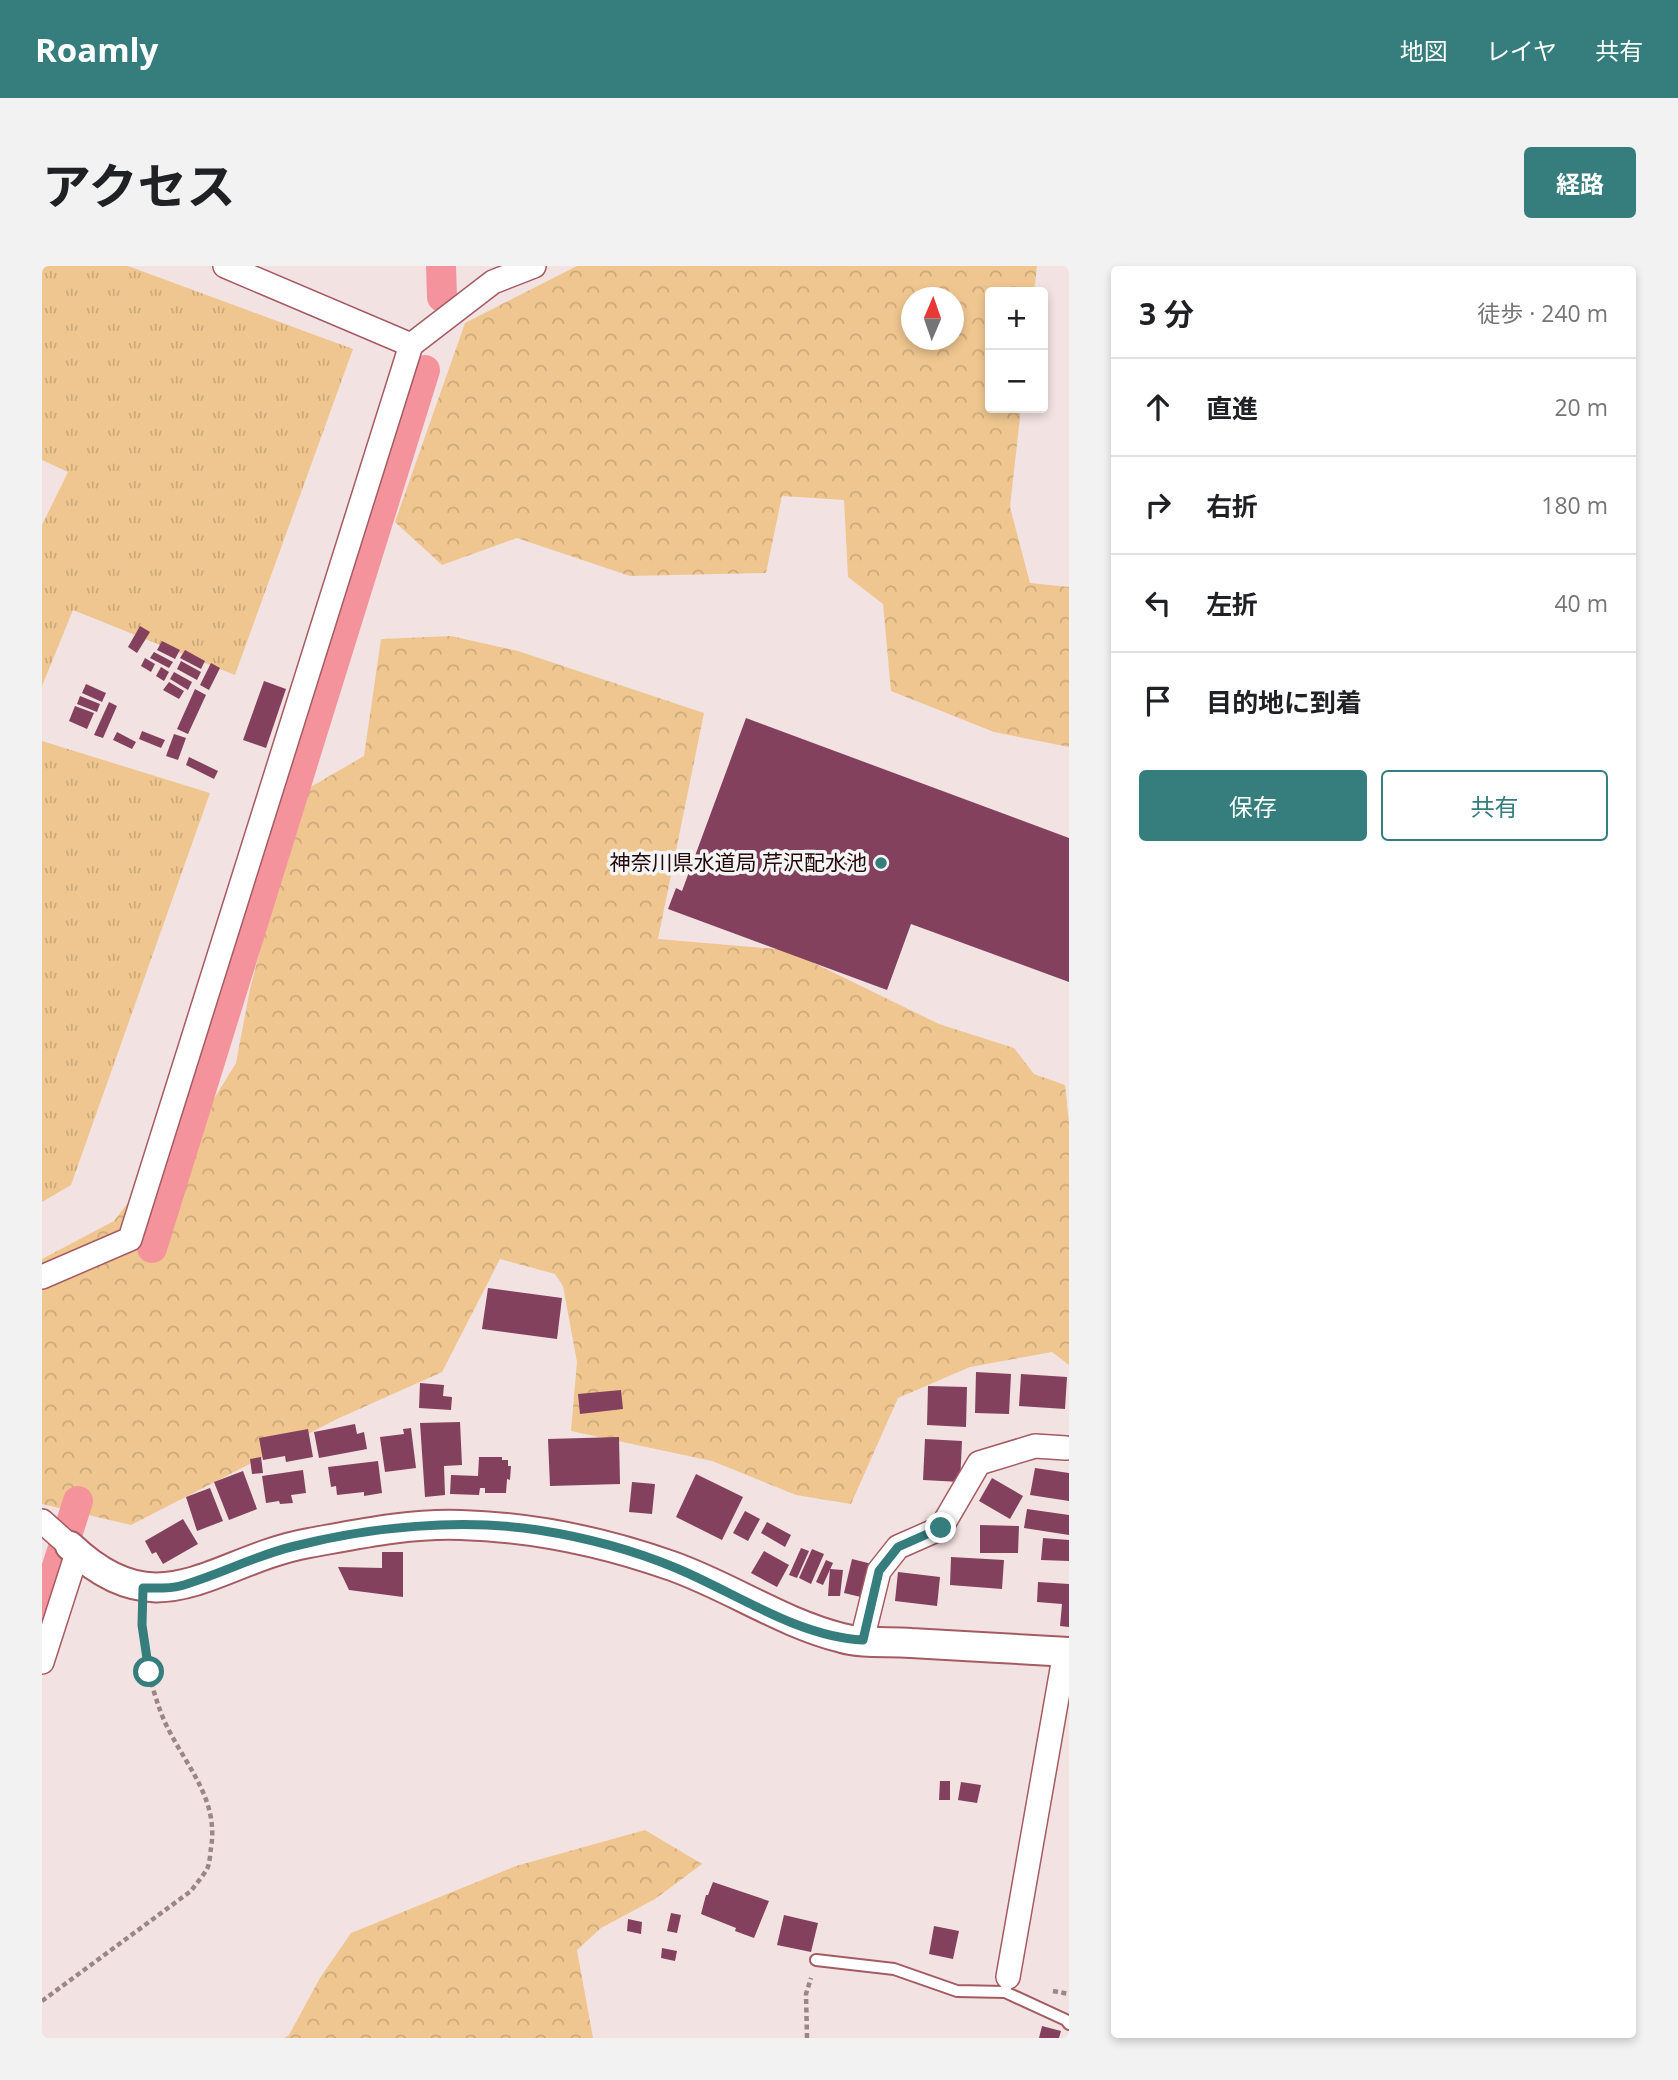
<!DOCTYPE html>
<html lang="ja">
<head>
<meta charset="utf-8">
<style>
	:root { --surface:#fff; --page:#f2f2f2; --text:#202124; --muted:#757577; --line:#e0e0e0; --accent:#357e7d }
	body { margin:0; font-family:"Open Sans","Noto Sans JP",sans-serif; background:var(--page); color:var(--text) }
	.controls { position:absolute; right:21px; top:21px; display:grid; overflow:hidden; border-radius:7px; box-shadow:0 4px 10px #0003 }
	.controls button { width:63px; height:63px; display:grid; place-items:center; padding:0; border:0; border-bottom:2px solid var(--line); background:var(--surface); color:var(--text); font:35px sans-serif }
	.compass { position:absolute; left:859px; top:21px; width:63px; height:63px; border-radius:50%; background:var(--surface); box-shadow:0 4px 10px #0003; rotate:2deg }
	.stop { position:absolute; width:21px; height:21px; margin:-16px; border:5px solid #357e7d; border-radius:50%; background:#fff }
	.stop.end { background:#357e7d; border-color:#fff; box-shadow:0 2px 7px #0008 }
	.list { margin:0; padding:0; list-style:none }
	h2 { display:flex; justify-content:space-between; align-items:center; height:91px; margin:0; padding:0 28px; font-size:30px }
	h2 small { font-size:23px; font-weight:400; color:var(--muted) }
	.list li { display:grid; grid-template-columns:46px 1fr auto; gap:21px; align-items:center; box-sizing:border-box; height:98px; padding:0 28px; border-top:2px solid var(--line) }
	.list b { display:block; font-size:26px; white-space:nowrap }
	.list em { font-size:23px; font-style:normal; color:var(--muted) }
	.actions { display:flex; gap:14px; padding:21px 28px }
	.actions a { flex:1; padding:16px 0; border:2px solid var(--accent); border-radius:7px; text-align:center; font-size:24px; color:var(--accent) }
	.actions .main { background:var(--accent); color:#fff }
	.icon { flex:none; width:38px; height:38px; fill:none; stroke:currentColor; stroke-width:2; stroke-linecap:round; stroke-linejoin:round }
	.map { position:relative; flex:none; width:1027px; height:1772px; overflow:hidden; border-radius:7px }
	header { display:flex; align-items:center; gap:42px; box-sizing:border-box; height:98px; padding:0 35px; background:var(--accent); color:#fff }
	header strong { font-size:33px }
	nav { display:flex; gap:38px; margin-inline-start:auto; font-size:24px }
	.intro { display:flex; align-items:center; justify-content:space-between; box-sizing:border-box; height:168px; padding:0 42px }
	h1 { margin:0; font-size:49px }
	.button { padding:18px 32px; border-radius:7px; background:var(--accent); color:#fff; font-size:24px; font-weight:700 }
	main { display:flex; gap:42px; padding:0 42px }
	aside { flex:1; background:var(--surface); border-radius:7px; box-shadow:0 4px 10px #0003 }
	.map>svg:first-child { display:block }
	.grass { fill:url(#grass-tufts) }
	.forest { fill:url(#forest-crowns); fill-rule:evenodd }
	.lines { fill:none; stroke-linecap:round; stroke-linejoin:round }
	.canal { stroke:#f5939c; stroke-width:30 }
	.building { fill:#83415e }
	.service-casing { stroke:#a55b62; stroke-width:14 }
	.minor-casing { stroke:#a55b62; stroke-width:26 }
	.tertiary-casing { stroke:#a55b62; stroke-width:32 }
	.path { stroke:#9b8586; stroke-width:4.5; stroke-dasharray:5 3.5; stroke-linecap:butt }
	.service { stroke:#fff; stroke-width:10 }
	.minor { stroke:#fff; stroke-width:23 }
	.tertiary { stroke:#fff; stroke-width:28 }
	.route { stroke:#357e7d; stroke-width:9 }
	.poi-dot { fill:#357e7d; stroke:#f4f4f4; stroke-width:2.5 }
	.labels { text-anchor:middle; stroke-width:7; stroke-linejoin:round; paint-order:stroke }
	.poi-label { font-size:21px; fill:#24070b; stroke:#f4f4f4; text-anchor:end }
</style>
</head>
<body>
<header>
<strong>Roamly</strong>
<nav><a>地図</a><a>レイヤ</a><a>共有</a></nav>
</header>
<div class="intro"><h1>アクセス</h1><a class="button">経路</a></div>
<main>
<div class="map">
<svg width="1027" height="1772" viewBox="0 0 1027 1772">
	<defs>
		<pattern id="grass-tufts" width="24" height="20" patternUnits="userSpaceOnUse" patternTransform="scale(1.75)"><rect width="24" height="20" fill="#efc68f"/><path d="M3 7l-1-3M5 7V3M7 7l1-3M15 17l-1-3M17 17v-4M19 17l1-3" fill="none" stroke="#cda97a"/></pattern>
		<pattern id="forest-crowns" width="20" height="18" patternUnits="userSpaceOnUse" patternTransform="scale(1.75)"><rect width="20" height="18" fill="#efc68f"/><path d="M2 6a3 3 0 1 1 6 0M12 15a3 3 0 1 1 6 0" fill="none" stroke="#cda97a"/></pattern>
	</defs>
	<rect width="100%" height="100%" fill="#f3e2e2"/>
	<!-- grass -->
	<g class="grass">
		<path d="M 0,0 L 86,0 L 311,83 L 193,409 L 31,344 L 0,420 L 0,259 L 26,206 L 0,194 Z"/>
		<path d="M 0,475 L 168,527 L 29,919 L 0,936 Z"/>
	</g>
	<!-- forest -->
	<g class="forest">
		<path d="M 535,0 L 995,0 L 992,26 L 948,26 L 948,142 L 979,142 L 968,241 L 988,317 L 1027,321 L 1027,481 L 952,466 L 849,425 L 841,338 L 806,311 L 802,234 L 740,230 L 724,307 L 588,310 L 475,272 L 400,299 L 353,256 L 423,57 ZM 870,32 L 912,32 L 912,74 L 870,74 Z"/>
		<path d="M 409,370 L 476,385 L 662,447 L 616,673 L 745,684 L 897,758 L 972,782 L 992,808 L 1023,819 L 1027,857 L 1027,1099 L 1010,1086 L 928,1101 L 856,1132 L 809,1238 L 754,1229 L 670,1195 L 529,1165 L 535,1096 L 521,1020 L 513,1008 L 458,993 L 400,1106 L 295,1153 L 89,1259 L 0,1238 L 0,993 L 72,955 L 139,867 L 167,841 L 194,797 L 208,723 L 260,526 L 322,490 L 339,373 Z"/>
		<path d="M 603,1564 L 660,1598 L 613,1633 L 559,1662 L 535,1684 L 551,1772 L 242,1772 L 247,1769 L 278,1712 L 309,1667 L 474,1600 Z"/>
	</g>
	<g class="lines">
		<!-- canal -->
		<g class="canal">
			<path d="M 399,0 L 400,31"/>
			<path d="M 110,982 L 383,104"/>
			<path d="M 0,1347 L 36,1235"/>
		</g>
	</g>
	<!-- building -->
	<g class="building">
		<path d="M 98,360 L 108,366 L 95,387 L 86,381 Z"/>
		<path d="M 120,375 L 138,384 L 133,393 L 115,384 Z"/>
		<path d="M 143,384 L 163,395 L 159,403 L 138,392 Z"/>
		<path d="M 112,386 L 131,396 L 127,402 L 108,392 Z"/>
		<path d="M 103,392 L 113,398 L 109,406 L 99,400 Z"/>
		<path d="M 139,395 L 159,406 L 155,414 L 135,403 Z"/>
		<path d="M 169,397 L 178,402 L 167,424 L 158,419 Z"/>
		<path d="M 119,401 L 127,406 L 122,415 L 114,410 Z"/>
		<path d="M 132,406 L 150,416 L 146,424 L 128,413 Z"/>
		<path d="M 222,415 L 244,423 L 224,482 L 201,474 Z"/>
		<path d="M 127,416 L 142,425 L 137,433 L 121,424 Z"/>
		<path d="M 44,418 L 64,427 L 60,436 L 40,427 Z"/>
		<path d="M 153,423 L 164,429 L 146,468 L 135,463 Z"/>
		<path d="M 38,430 L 58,438 L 55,446 L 35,438 Z"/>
		<path d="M 67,436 L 75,440 L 61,472 L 52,469 Z"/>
		<path d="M 33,440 L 52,447 L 45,463 L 27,455 Z"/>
		<path d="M 704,452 L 1027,572 L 1027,716 L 869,658 L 845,724 L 626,643 L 634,622 L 640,625 Z"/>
		<path d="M 100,465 L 123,474 L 119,482 L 97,473 Z"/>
		<path d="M 75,466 L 94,476 L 90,483 L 71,474 Z"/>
		<path d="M 132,468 L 144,472 L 136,494 L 124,490 Z"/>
		<path d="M 147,491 L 176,505 L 172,513 L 144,499 Z"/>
		<path d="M 446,1022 L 520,1032 L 515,1073 L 440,1063 Z"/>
		<path d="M 934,1106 L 969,1108 L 967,1148 L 933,1147 Z"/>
		<path d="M 979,1108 L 1025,1111 L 1023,1143 L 977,1140 Z"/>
		<path d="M 378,1117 L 402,1119 L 401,1130 L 410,1131 L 409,1144 L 377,1142 Z"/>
		<path d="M 886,1120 L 925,1121 L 924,1161 L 885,1159 Z"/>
		<path d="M 579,1124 L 581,1143 L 538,1148 L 536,1128 Z"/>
		<path d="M 418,1156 L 420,1199 L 402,1200 L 403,1229 L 383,1231 L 378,1157 Z"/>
		<path d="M 313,1158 L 315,1168 L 322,1166 L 325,1183 L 277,1192 L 272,1166 Z"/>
		<path d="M 369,1162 L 374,1202 L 343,1206 L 338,1171 L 362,1168 L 361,1163 Z"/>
		<path d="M 266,1163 L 271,1191 L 244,1196 L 243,1190 L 221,1194 L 217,1172 Z"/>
		<path d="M 577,1171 L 578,1218 L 508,1220 L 506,1173 Z"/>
		<path d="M 883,1173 L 920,1175 L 918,1216 L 881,1214 Z"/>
		<path d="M 219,1191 L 221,1207 L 210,1208 L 208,1193 Z"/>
		<path d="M 437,1191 L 460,1191 L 460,1194 L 466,1194 L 466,1200 L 469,1200 L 468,1214 L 465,1213 L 464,1227 L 443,1227 L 443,1222 L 438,1222 L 437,1229 L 408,1228 L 409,1209 L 436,1210 Z"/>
		<path d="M 336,1195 L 340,1227 L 322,1230 L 322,1226 L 295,1229 L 294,1220 L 289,1221 L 286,1201 Z"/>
		<path d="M 993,1202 L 1027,1207 L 1027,1235 L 988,1229 Z"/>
		<path d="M 261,1204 L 264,1227 L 249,1229 L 251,1237 L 238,1238 L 237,1235 L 224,1237 L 220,1210 Z"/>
		<path d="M 201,1205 L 215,1243 L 187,1254 L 172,1216 Z"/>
		<path d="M 654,1208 L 701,1231 L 680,1274 L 634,1251 Z"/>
		<path d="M 950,1212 L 981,1230 L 968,1253 L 937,1235 Z"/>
		<path d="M 590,1216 L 613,1218 L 610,1248 L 587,1246 Z"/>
		<path d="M 168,1222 L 181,1255 L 155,1265 L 144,1231 Z"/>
		<path d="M 985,1243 L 1027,1249 L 1027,1269 L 982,1262 Z"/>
		<path d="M 703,1245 L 718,1253 L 706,1275 L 691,1267 Z"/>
		<path d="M 141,1253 L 156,1278 L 121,1298 L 114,1286 L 110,1288 L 103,1275 Z"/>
		<path d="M 725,1256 L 749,1269 L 743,1281 L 719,1267 Z"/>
		<path d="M 938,1259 L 977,1260 L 976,1287 L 938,1287 Z"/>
		<path d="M 1001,1272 L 1027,1274 L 1027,1295 L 999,1294 Z"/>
		<path d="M 759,1282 L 767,1285 L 755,1312 L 747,1309 Z"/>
		<path d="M 770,1283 L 782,1288 L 769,1318 L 757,1312 Z"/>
		<path d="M 722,1285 L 747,1299 L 735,1321 L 709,1307 Z"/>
		<path d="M 340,1286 L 361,1286 L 361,1331 L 307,1324 L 296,1301 L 340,1302 Z"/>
		<path d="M 909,1291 L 962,1294 L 960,1323 L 908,1319 Z"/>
		<path d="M 810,1293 L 830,1298 L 823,1332 L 802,1327 Z"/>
		<path d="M 784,1294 L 791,1297 L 781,1319 L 774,1316 Z"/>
		<path d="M 788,1303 L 801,1304 L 798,1330 L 786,1330 Z"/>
		<path d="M 856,1306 L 898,1311 L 895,1340 L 853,1335 Z"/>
		<path d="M 996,1316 L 1027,1318 L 1027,1361 L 1018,1360 L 1020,1338 L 995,1336 Z"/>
		<path d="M 898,1515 L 908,1515 L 908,1534 L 897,1534 Z"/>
		<path d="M 919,1516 L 939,1519 L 935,1537 L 916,1534 Z"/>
		<path d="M 671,1616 L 727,1635 L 712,1672 L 693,1665 L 694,1662 L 659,1648 L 664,1629 L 666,1629 Z"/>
		<path d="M 629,1647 L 639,1649 L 635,1667 L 625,1665 Z"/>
		<path d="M 742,1649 L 776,1657 L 769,1686 L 735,1679 Z"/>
		<path d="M 586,1653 L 600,1656 L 599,1668 L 585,1665 Z"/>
		<path d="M 892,1660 L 917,1665 L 911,1693 L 887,1688 Z"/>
		<path d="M 620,1682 L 635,1685 L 633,1695 L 619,1692 Z"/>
		<path d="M 1000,1760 L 1019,1765 L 1017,1772 L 997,1772 Z"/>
	</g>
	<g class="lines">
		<defs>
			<g id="service">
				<path d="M 774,1694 L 852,1703 L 915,1725 L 963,1726 L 966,1711"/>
				<path d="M 963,1726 L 1024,1754 L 1027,1758"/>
			</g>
			<g id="minor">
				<path d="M 369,79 L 451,16 L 492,0"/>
				<path d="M 0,1011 L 88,973 L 369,79 L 183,0"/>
				<path d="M 0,1255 L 28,1280"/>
				<path d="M 820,1374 L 837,1305 L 856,1281 L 899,1262 L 937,1197 L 993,1180 L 1024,1182"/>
				<path d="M 0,1396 L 35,1287"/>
				<path d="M 966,1711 L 1023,1386"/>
			</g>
			<path id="tertiary" d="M 28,1280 C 118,1366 172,1294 267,1277 C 317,1268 368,1257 419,1259 C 492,1261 562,1276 630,1300 C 689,1321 740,1357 800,1372 C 821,1378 847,1375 869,1377 C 922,1380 974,1383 1027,1386"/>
		</defs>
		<!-- service casing -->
		<use href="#service" class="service-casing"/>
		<!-- minor casing -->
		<use href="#minor" class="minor-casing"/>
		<!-- tertiary casing -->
		<use href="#tertiary" class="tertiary-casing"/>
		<!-- path -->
		<g class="path">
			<path d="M 1011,1725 L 1027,1728"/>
			<path d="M 0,1735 L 149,1625 C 154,1618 161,1610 165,1603 C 168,1597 168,1588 169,1582 C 178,1527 135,1492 118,1444 C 107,1414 99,1377 100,1345"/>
			<path d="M 765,1772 L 764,1728 L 769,1712"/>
		</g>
		<!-- service -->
		<use href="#service" class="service"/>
		<!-- minor -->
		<use href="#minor" class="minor"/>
		<!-- tertiary -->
		<use href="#tertiary" class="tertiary"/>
	</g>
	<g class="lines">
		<!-- route -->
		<path class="route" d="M 107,1406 L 100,1359 L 101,1322 C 113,1322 127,1323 138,1320 C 177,1309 214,1289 253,1280 C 328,1261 419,1252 496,1264 C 541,1271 591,1284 634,1302 C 692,1326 756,1371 821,1374 L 837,1305 L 856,1281 L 899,1262"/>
	</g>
	<!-- markers -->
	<circle class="poi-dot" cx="839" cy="597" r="7"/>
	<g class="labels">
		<!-- poi labels -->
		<g class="poi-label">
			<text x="825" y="604">神奈川県水道局 芹沢配水池</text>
		</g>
	</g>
</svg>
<div class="controls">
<button>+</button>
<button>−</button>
</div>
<svg class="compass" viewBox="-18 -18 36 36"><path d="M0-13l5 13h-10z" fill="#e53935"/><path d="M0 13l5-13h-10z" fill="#757577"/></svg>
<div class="stop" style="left:107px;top:1406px"></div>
<div class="stop end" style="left:899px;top:1262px"></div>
</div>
<aside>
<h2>3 分<small>徒歩 · 240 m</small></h2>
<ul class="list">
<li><svg class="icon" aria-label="ahead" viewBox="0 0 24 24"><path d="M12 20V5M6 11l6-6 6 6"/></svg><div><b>直進</b></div><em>20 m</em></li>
<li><svg class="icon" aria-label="right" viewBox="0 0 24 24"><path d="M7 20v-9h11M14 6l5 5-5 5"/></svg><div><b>右折</b></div><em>180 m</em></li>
<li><svg class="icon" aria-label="left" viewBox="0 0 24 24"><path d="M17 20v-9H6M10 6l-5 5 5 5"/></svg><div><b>左折</b></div><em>40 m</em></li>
<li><svg class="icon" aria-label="arrive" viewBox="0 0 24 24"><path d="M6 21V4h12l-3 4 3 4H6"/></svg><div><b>目的地に到着</b></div></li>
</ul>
<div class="actions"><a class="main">保存</a><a>共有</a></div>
</aside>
</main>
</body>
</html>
